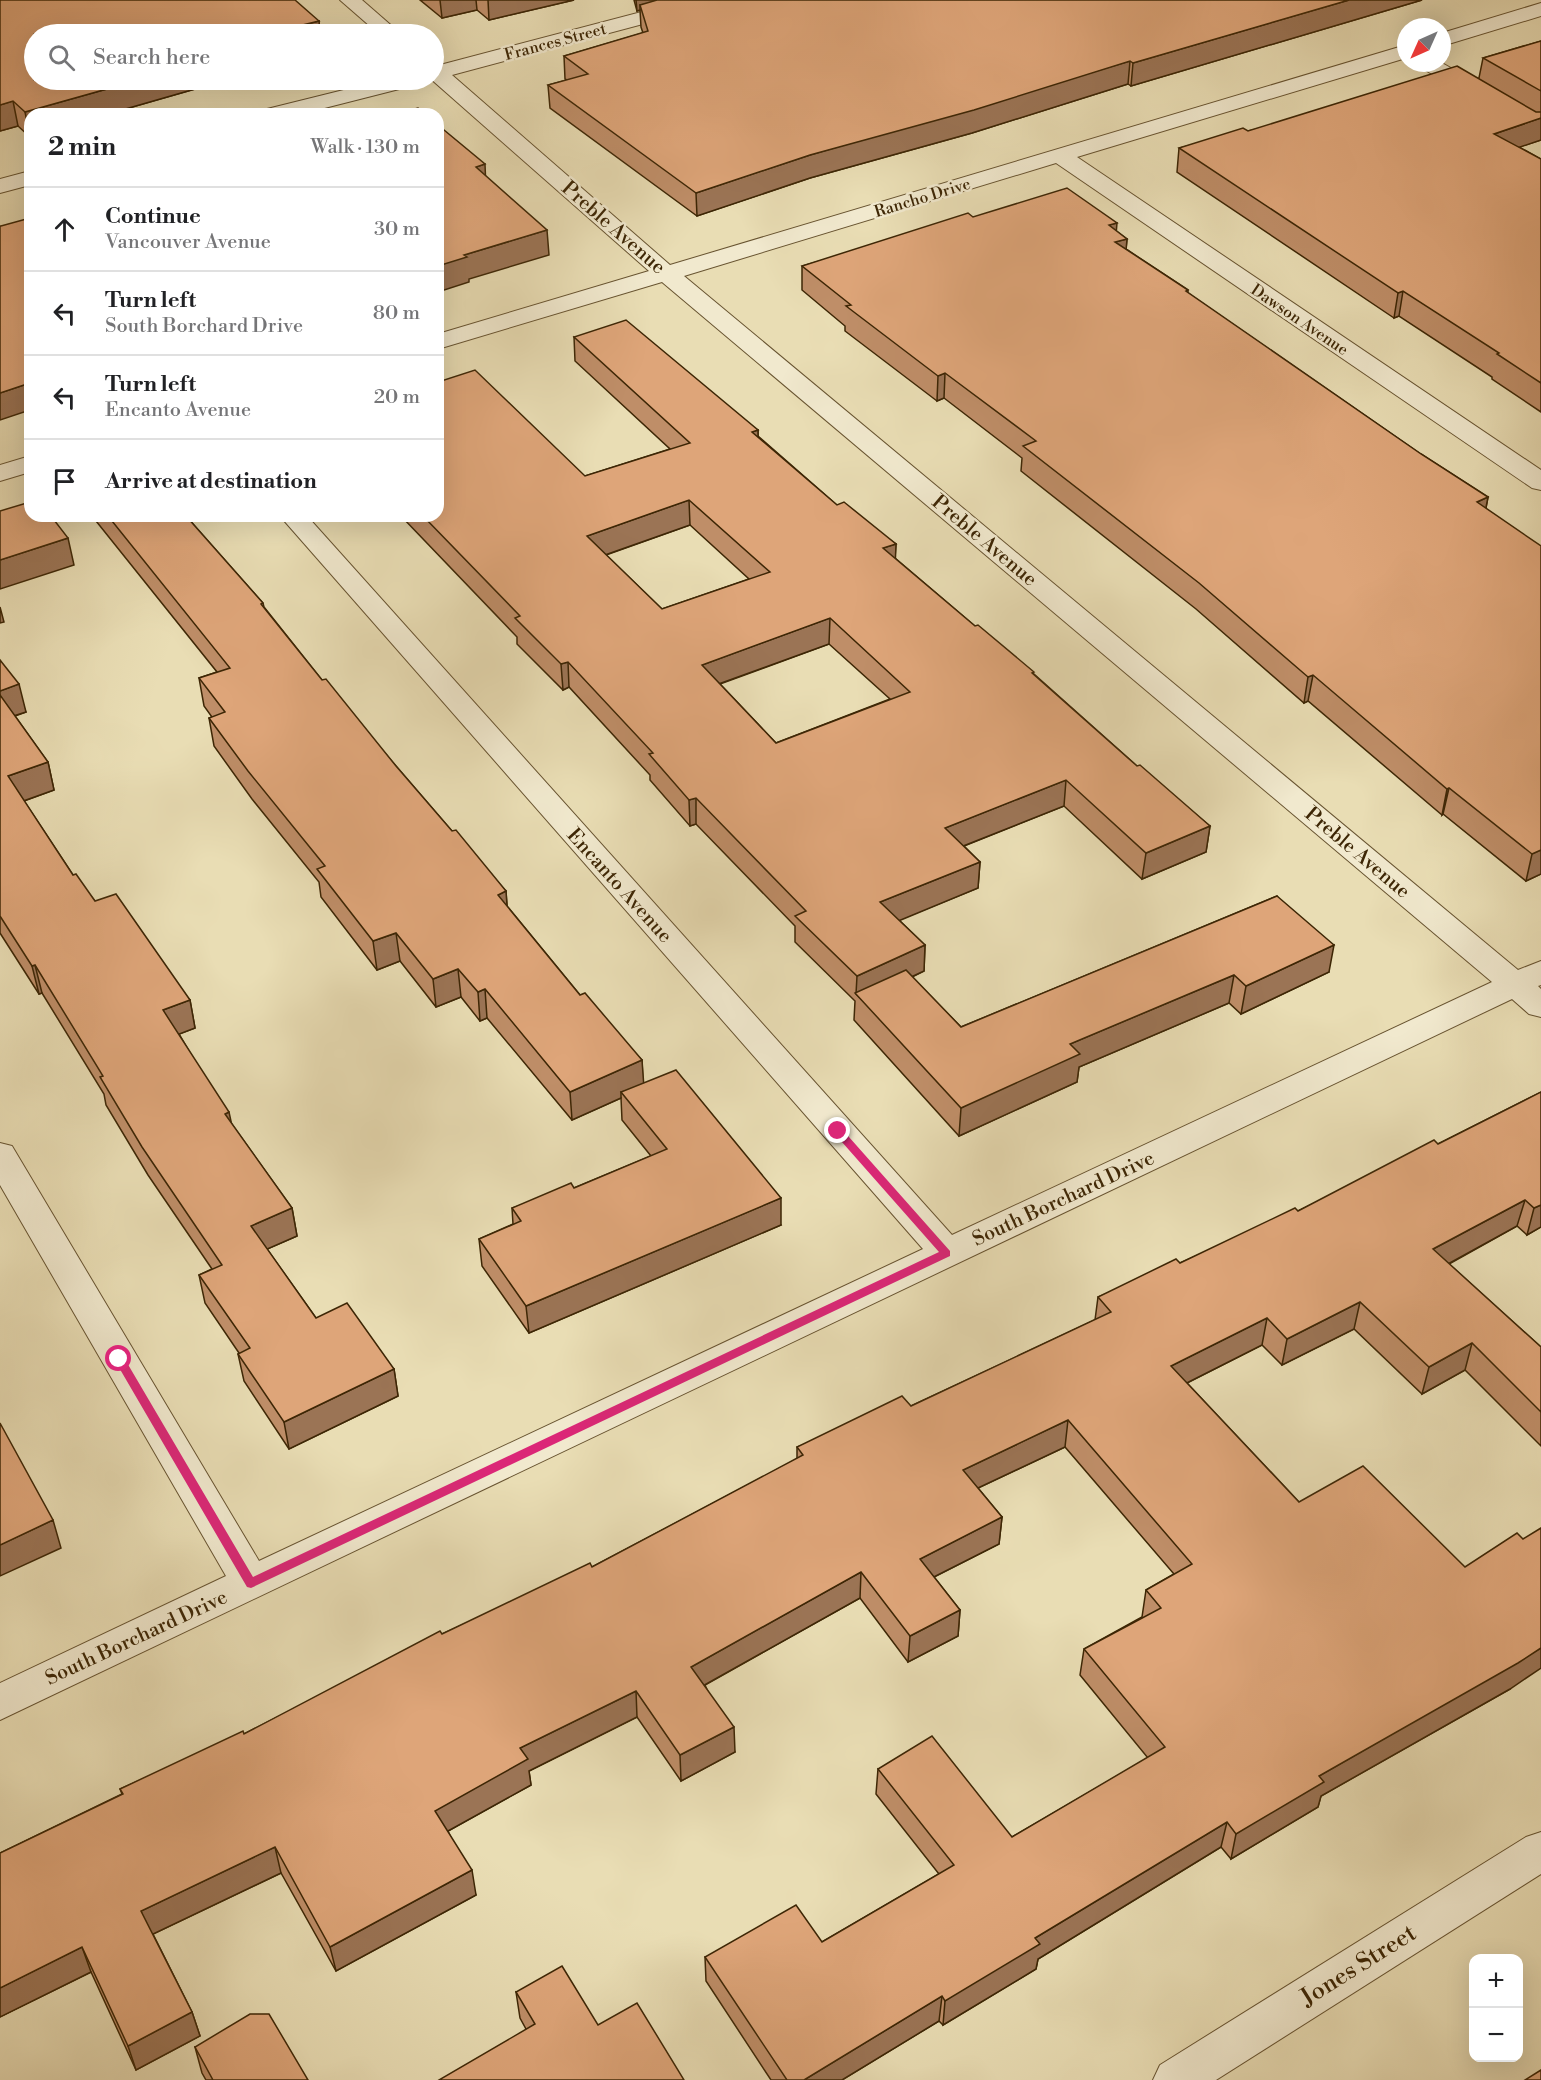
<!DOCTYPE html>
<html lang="en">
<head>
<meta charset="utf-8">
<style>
	:root { --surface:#fff; --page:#f6f6f6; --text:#202124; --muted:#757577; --line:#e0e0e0 }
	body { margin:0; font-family:"Libre Bodoni",serif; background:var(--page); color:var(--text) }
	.controls { position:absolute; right:18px; bottom:18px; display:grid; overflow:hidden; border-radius:12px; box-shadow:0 6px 24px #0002 }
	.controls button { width:54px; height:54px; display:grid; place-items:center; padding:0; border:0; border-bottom:2px solid var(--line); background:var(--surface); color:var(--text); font:30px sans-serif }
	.compass { position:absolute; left:1397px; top:18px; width:54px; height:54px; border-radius:50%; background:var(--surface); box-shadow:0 6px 24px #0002; rotate:225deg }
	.stop { position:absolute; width:18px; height:18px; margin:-14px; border:4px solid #db2777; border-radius:50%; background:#fff }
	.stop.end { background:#db2777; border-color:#fff; box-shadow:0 2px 6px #0008 }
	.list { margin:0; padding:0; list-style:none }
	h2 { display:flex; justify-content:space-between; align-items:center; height:78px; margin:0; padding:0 24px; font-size:26px }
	h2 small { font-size:20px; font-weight:400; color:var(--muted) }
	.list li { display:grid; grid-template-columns:39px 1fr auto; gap:18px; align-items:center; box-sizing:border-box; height:84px; padding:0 24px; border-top:2px solid var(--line) }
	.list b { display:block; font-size:22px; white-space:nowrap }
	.list p { margin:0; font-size:20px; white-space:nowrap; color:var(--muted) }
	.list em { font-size:20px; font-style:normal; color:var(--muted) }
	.icon { flex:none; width:33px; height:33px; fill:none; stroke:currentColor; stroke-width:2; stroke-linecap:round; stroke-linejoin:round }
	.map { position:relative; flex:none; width:1541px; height:2080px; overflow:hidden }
	.search { position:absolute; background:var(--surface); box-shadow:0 6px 24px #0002; left:24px; top:24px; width:420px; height:66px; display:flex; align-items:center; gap:15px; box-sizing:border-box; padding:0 21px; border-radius:33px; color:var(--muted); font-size:22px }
	.panel { position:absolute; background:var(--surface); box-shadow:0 6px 24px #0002; left:24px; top:108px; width:420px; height:414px; border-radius:18px }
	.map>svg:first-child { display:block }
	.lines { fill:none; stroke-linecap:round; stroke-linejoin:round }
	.street-casing { stroke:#685431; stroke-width:2 }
	.street { fill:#f1e9ce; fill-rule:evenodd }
	.wall { fill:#bf8e68; stroke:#3d2605; stroke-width:1.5; fill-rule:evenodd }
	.shaded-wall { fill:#9b7455; stroke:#3d2605; stroke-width:1.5 }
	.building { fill:#dea579; stroke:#3d2605; stroke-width:1.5; fill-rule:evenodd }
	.route { fill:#db2777 }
	.labels { text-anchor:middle; stroke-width:5; stroke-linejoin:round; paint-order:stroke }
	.far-street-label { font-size:16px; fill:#3d2605; stroke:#f1e9ce }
	.street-label { font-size:20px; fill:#3d2605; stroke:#f1e9ce }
	.near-street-label { font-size:24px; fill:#3d2605; stroke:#f1e9ce }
</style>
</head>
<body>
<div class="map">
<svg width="1541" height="2080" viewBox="0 0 1541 2080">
	<rect width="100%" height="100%" fill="#e9ddb4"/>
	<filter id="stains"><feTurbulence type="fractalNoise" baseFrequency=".00333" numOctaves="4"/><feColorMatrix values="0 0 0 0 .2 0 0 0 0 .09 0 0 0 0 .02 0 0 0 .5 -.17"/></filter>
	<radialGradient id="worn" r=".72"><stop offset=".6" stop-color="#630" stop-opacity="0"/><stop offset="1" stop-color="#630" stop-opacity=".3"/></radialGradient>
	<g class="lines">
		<defs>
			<g id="street">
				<path d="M 340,0 L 362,0 L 401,34 L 379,34 Z"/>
				<path d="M 687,0 L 721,0 L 718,4 L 452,75 L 670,265 L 1406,45 L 1406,58 L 1077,157 L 1541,470 L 1541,490 L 1532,488 L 1056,163 L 684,276 L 1518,970 L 1541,961 L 1541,985 L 1538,986 L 1541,989 L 1541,1017 L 1529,1014 L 1512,999 L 0,1720 L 0,1683 L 226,1576 L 0,1185 L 0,1143 L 12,1146 L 259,1561 L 923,1249 L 280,516 L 307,516 L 952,1235 L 1492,982 L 662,282 L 438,349 L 438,334 L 649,271 L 432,80 L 434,64 L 440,65 Z"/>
				<path d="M 1541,3 L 1541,16 L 1442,46 L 1442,33 Z"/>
				<path d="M 1416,63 L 1442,63 L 1541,119 L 1541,135 L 1533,133 L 1420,67 Z"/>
				<path d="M 384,80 L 418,80 L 415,85 L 301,114 L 264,114 L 267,109 Z"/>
				<path d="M 30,171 L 30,185 L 0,193 L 0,179 Z"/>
				<path d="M 30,456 L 30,472 L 0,481 L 0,465 Z"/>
				<path d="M 1541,1832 L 1541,1874 L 1216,2080 L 1153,2080 L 1160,2065 L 1526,1837 Z"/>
			</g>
		</defs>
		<!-- street casing -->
		<use href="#street" class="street-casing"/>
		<!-- street -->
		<use href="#street" class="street"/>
	</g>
	<!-- wall -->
	<g class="wall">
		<path d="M 0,0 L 319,21 L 320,34 L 34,34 L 34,80 L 248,80 L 221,87 L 216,83 L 108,114 L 30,114 L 30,137 L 18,126 L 0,131 Z"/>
		<path d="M 420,0 L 574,0 L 489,20 L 477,10 L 442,18 Z"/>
		<path d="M 634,0 L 1422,0 L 1131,86 L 1128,84 L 972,133 L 810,178 L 697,216 L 550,108 L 548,85 L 567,80 L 565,79 L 564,56 L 643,33 L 641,27 L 640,10 L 637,11 Z"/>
		<path d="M 1541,41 L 1541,140 L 1519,147 L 1541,159 L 1541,412 L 1492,379 L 1492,377 L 1399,316 L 1394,318 L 1177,172 L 1179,148 L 1248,131 L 1479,78 L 1483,58 Z"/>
		<path d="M 973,217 L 1116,231 L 1127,239 L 1126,249 L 1188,290 L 1188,293 L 1421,454 L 1488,497 L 1486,508 L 1541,874 L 1526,881 L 1443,814 L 1442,815 L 1308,701 L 1304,703 L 1196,609 L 1021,471 L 1022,458 L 944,398 L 937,401 L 845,331 L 845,326 L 802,290 L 802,266 Z"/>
		<path d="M 574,337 L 758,430 L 758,436 L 837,505 L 896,544 L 895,558 L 975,626 L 1034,674 L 1137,766 L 1210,826 L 1206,852 L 1142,879 L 1064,806 L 964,846 L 980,862 L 978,888 L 899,920 L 925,945 L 924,971 L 912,977 L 961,1027 L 1277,896 L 1329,972 L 1241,1014 L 1229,1003 L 1079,1067 L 1077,1082 L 959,1136 L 854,1020 L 855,1001 L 795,942 L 795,926 L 696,824 L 690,826 L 650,780 L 650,775 L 569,687 L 563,690 L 517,644 L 517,637 L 401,516 L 438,516 L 585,476 L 670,449 L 575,361 ZM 690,525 L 749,579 L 662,609 L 606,555 ZM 829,644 L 890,699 L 776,743 L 720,684 Z"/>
		<path d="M 92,516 L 186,516 L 263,603 L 264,607 L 322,680 L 452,831 L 506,891 L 507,906 L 580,995 L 642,1060 L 643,1083 L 781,1225 L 529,1333 L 482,1266 L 479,1239 L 513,1224 L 512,1208 L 574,1188 L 651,1156 L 622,1120 L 621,1098 L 572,1120 L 487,1018 L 480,1021 L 461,997 L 436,1007 L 400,961 L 377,970 L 321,897 L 319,882 L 252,799 L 214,746 L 209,718 L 212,717 L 204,706 L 199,678 L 217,672 Z"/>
		<path d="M 0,660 L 26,712 L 15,716 L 48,762 L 54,790 L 24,801 L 73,875 L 95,901 L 190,1000 L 195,1028 L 179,1034 L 231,1123 L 292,1208 L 297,1236 L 267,1249 L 316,1318 L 394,1369 L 398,1396 L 289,1449 L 244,1381 L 238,1354 L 239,1353 L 205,1303 L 199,1275 L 212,1269 L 148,1175 L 106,1105 L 104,1094 L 42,993 L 39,994 L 0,933 Z"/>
		<path d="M 1541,1092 L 1541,1227 L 1527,1235 L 1517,1226 L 1449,1264 L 1541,1347 L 1541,1446 L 1465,1370 L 1422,1394 L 1354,1329 L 1282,1365 L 1262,1345 L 1187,1383 L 1299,1502 L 1510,1689 L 1321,1796 L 1318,1807 L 1231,1859 L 1221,1847 L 1038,1959 L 1036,1969 L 943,2025 L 939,2021 L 842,2080 L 771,2080 L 706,1981 L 705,1957 L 822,1942 L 939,1874 L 876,1794 L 878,1769 L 1012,1837 L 1148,1758 L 1080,1675 L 1084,1649 L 1142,1617 L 1146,1590 L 1174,1574 L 1065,1447 L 978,1488 L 1002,1517 L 999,1544 L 934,1577 L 960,1610 L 958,1636 L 908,1662 L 860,1598 L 705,1685 L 735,1752 L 681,1781 L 637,1717 L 529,1771 L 531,1785 L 448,1831 L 476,1895 L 336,1971 L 281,1873 L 153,1934 L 192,2012 L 200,2036 L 136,2070 L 91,1972 L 0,2017 L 0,1853 L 122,1794 L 120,1789 L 244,1734 L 442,1634 L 592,1567 L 797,1459 L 797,1447 L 911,1406 L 1095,1320 L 1098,1297 L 1180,1263 L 1298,1211 L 1438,1144 Z"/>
		<path d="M 516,1992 L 598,2025 L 526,2029 L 520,2018 Z"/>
		<path d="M 195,2047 L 308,2080 L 206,2080 L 202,2073 Z"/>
	</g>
	<!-- shaded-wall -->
	<g class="shaded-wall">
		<path d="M 440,0 L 476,0 L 477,10 L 442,18 Z"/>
		<path d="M 488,0 L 574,0 L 489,20 Z"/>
		<path d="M 636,0 L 678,0 L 640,5 L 640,10 L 637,11 Z"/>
		<path d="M 1349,0 L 1422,0 L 1131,86 L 1133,63 Z"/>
		<path d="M 319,21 L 320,34 L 278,34 L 278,31 Z"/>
		<path d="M 1130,61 L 1128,84 L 972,133 L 810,178 L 697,216 L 696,193 L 810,155 Z"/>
		<path d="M 139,80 L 215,80 L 216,83 L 108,114 L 30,114 L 30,137 L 25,112 Z"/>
		<path d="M 220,80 L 248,80 L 221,87 Z"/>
		<path d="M 13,101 L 18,126 L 0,131 L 0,105 Z"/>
		<path d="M 1541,118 L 1541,140 L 1490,157 L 1494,134 Z"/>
		<path d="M 485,164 L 486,189 L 476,167 Z"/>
		<path d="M 1117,223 L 1115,247 L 1109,225 Z"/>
		<path d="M 547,230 L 549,255 L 469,279 L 469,282 L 438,292 L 438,266 L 464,255 Z"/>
		<path d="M 1127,239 L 1125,263 L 1115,242 Z"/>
		<path d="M 1403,291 L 1399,316 L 1394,318 L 1398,293 Z"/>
		<path d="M 945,373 L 944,398 L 937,401 L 938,376 Z"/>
		<path d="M 30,383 L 30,410 L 0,420 L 0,393 Z"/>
		<path d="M 758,430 L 758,455 L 752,432 Z"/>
		<path d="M 1488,497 L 1483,523 L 1477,502 Z"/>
		<path d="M 689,500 L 690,525 L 588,561 L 587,536 Z"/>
		<path d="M 68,538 L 74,565 L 0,589 L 0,560 Z"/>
		<path d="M 896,544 L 895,569 L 883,548 Z"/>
		<path d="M 0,607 L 4,622 L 0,623 Z"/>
		<path d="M 830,618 L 829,644 L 702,690 L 702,665 Z"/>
		<path d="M 568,662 L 569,687 L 563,690 L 561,664 Z"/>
		<path d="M 1313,675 L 1308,701 L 1304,703 L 1308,677 Z"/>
		<path d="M 19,684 L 26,712 L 4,719 L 0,700 L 0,691 Z"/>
		<path d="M 48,762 L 54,790 L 15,804 L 8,776 Z"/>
		<path d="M 1066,780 L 1064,806 L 943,854 L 945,828 Z"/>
		<path d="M 1449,788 L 1443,814 L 1442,815 L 1447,789 Z"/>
		<path d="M 696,798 L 696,824 L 690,826 L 689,800 Z"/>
		<path d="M 1210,826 L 1206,852 L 1142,879 L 1146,853 Z"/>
		<path d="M 1541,850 L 1541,874 L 1526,881 L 1532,854 Z"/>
		<path d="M 980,862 L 978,888 L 879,929 L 880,902 Z"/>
		<path d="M 506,891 L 508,920 L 498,895 Z"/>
		<path d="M 396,933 L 400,961 L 377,970 L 373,941 Z"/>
		<path d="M 925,945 L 924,971 L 862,1000 L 856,994 L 857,976 Z"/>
		<path d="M 1334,945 L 1329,972 L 1241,1014 L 1246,986 Z"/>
		<path d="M 35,965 L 42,993 L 39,994 L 32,966 Z"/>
		<path d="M 458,969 L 461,997 L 436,1007 L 433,979 Z"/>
		<path d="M 1234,975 L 1229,1003 L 1079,1067 L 1077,1082 L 959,1136 L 961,1108 L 1070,1044 Z"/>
		<path d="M 485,989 L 487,1018 L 480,1021 L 478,992 Z"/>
		<path d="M 190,1000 L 195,1028 L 169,1038 L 163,1010 Z"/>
		<path d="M 642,1060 L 644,1088 L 621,1092 L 621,1098 L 572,1120 L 570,1092 Z"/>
		<path d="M 229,1112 L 235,1140 L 225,1114 Z"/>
		<path d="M 781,1198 L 781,1225 L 529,1333 L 526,1306 Z"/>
		<path d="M 1525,1200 L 1517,1226 L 1426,1276 L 1433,1249 Z"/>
		<path d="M 1541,1205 L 1541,1227 L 1527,1235 L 1534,1208 Z"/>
		<path d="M 292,1208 L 297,1236 L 256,1254 L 251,1226 Z"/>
		<path d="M 1360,1302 L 1354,1329 L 1282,1365 L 1287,1339 Z"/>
		<path d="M 1267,1318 L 1262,1345 L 1167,1393 L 1171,1366 Z"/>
		<path d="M 1472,1343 L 1465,1370 L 1422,1394 L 1429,1367 Z"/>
		<path d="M 394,1369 L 398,1396 L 289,1449 L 284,1422 Z"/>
		<path d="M 1068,1420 L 1065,1447 L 961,1496 L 963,1470 Z"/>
		<path d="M 1002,1517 L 999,1544 L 918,1585 L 920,1559 Z"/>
		<path d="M 53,1520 L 61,1548 L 0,1576 L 0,1545 Z"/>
		<path d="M 861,1572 L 860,1598 L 692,1692 L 691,1667 Z"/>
		<path d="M 960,1610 L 958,1636 L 908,1662 L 910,1636 Z"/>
		<path d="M 1541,1648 L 1541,1668 L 1510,1689 L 1321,1796 L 1318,1807 L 1231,1859 L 1236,1834 L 1319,1776 Z"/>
		<path d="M 636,1691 L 637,1717 L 529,1771 L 531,1785 L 439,1836 L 435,1811 L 520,1748 Z"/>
		<path d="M 734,1727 L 735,1752 L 681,1781 L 680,1755 Z"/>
		<path d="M 1227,1822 L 1221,1847 L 1038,1959 L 1036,1969 L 943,2025 L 945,2001 L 1035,1938 Z"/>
		<path d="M 275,1847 L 281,1873 L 149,1936 L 141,1911 Z"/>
		<path d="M 472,1870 L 476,1895 L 336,1971 L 330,1947 Z"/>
		<path d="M 82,1947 L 91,1972 L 0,2017 L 0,1988 Z"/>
		<path d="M 942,1996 L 939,2021 L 842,2080 L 804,2080 Z"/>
		<path d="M 192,2012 L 200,2036 L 136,2070 L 128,2046 Z"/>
	</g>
	<!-- building -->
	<g class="building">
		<path d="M 0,0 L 295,0 L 319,21 L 278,31 L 281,34 L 34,34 L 34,80 L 139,80 L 25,112 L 13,101 L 0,105 Z"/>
		<path d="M 657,0 L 1349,0 L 1133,63 L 1130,61 L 974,110 L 810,155 L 696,193 L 548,85 L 588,74 L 564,56 L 648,31 L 640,5 Z"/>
		<path d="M 1541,41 L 1541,91 L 1483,58 Z"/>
		<path d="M 1457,66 L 1536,112 L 1541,112 L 1541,118 L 1494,134 L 1541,159 L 1541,383 L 1497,354 L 1499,353 L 1403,291 L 1398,293 L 1179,148 L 1243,128 L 1248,131 Z"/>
		<path d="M 418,108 L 426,114 L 396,114 Z"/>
		<path d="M 438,125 L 485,164 L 476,167 L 547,230 L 464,255 L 467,257 L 438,266 Z"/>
		<path d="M 1067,188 L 1117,223 L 1109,225 L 1127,239 L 1115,242 L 1188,290 L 1186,291 L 1421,454 L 1488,497 L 1477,502 L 1541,546 L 1541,850 L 1532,854 L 1449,788 L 1447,789 L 1313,675 L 1308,677 L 1199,583 L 1023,446 L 1036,441 L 945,373 L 938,376 L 846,306 L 851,305 L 802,266 L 968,213 L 973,217 Z"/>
		<path d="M 30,218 L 30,383 L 0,393 L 0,226 L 1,226 Z"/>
		<path d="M 626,320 L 758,430 L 752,432 L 837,505 L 844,502 L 896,544 L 883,548 L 975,626 L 978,625 L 1034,672 L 1032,673 L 1137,766 L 1140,765 L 1210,826 L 1146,853 L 1066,780 L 945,828 L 980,862 L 880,902 L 925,945 L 857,976 L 795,916 L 806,911 L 696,798 L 689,800 L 649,754 L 653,753 L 568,662 L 561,664 L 515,618 L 520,616 L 423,516 L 438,516 L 438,382 L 475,370 L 585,476 L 690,443 L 574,337 ZM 689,500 L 770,572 L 662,609 L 587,536 ZM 830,618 L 910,692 L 776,743 L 702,665 Z"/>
		<path d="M 30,502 L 30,516 L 51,516 L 68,538 L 0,560 L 0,511 Z"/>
		<path d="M 108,516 L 186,516 L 263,603 L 261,604 L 322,680 L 326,679 L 396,766 L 452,831 L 456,830 L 506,891 L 498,895 L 580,995 L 585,993 L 642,1060 L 570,1092 L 485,989 L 478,992 L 458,969 L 433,979 L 396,933 L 373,941 L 317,869 L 325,866 L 248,771 L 209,718 L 225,712 L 199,678 L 230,668 Z"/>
		<path d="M 0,660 L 19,684 L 0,691 Z"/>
		<path d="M 0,695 L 48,762 L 8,776 L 73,875 L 76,874 L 95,901 L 116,894 L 190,1000 L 163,1010 L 229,1112 L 225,1114 L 292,1208 L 251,1226 L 316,1318 L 347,1303 L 394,1369 L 284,1422 L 238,1354 L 250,1348 L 199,1275 L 222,1265 L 142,1147 L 100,1077 L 103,1076 L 35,965 L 32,966 L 0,916 Z"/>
		<path d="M 1277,896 L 1334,945 L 1246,986 L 1234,975 L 1070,1044 L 1080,1054 L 961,1108 L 855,993 L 906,970 L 961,1027 Z"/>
		<path d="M 676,1070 L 781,1198 L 526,1306 L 479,1239 L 521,1221 L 512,1208 L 571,1183 L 574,1188 L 667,1149 L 621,1092 Z"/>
		<path d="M 1541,1092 L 1541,1205 L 1534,1208 L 1525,1200 L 1433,1249 L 1541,1347 L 1541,1412 L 1472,1343 L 1429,1367 L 1360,1302 L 1287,1339 L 1267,1318 L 1171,1366 L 1299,1502 L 1363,1466 L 1465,1567 L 1517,1533 L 1523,1539 L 1541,1528 L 1541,1648 L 1518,1663 L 1319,1776 L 1324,1782 L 1236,1834 L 1227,1822 L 1035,1938 L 1040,1944 L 945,2001 L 942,1996 L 804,2080 L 787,2080 L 705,1957 L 796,1905 L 822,1942 L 954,1865 L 878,1769 L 932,1736 L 1012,1837 L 1165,1747 L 1084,1649 L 1161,1608 L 1146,1590 L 1192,1564 L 1068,1420 L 963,1470 L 1002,1517 L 920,1559 L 960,1610 L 910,1636 L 861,1572 L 691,1667 L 734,1727 L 680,1755 L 636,1691 L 520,1748 L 528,1759 L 435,1811 L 472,1870 L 330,1947 L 275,1847 L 141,1911 L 192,2012 L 128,2046 L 82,1947 L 0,1988 L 0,1853 L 123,1794 L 120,1789 L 243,1731 L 244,1734 L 440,1631 L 442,1634 L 590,1563 L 592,1567 L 803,1455 L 797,1447 L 902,1396 L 911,1406 L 1111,1312 L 1098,1297 L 1176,1259 L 1180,1263 L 1295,1208 L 1298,1211 L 1434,1140 L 1438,1144 Z"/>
		<path d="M 0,1423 L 53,1520 L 0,1545 Z"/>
		<path d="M 562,1966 L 598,2025 L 637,2003 L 684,2080 L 439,2080 L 535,2024 L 516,1992 Z"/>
		<path d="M 250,2014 L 269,2014 L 308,2080 L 213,2080 L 195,2047 Z"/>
		<path d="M 1541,2070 L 1541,2080 L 1525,2080 Z"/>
	</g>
	<!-- route -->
	<path class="route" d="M 838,1127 L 841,1128 L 950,1251 L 950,1256 L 251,1588 L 247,1587 L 114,1359 L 116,1356 L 123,1356 L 253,1577 L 939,1252 L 834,1133 L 834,1128 Z"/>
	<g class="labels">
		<!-- far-street labels -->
		<g class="far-street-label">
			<text transform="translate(555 41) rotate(-15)" y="6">Frances Street</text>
			<text transform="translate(922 197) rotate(-17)" y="6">Rancho Drive</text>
			<text transform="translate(1300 319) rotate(34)" y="6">Dawson Avenue</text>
		</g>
		<!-- street labels -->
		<g class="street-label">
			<text transform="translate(614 227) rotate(41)" y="7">Preble Avenue</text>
			<text transform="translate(985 540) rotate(40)" y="7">Preble Avenue</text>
			<text transform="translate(1358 852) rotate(40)" y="7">Preble Avenue</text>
			<text transform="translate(620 885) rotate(48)" y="7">Encanto Avenue</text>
			<text transform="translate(1063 1198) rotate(-25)" y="7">South Borchard Drive</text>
			<text transform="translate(136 1637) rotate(-25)" y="7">South Borchard Drive</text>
		</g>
		<!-- near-street labels -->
		<g class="near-street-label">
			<text transform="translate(1358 1965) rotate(-32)" y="8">Jones Street</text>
		</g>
	</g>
	<rect width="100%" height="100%" filter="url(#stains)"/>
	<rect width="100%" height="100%" fill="url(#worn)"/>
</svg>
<div class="controls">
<button>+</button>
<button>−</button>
</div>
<svg class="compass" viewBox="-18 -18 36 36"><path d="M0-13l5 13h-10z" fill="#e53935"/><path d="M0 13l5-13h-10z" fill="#757577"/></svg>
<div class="stop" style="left:119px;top:1359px"></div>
<div class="stop end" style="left:838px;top:1131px"></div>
<div class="search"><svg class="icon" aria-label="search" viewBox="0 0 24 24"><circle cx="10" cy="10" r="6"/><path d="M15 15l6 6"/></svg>Search here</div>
<section class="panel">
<h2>2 min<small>Walk · 130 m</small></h2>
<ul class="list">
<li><svg class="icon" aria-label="ahead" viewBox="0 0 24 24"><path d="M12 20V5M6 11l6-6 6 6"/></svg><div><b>Continue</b><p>Vancouver Avenue</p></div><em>30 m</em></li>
<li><svg class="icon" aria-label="left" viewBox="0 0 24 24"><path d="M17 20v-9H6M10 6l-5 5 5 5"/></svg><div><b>Turn left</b><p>South Borchard Drive</p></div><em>80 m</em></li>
<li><svg class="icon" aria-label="left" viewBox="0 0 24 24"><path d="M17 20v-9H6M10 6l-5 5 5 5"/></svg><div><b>Turn left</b><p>Encanto Avenue</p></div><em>20 m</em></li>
<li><svg class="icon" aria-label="arrive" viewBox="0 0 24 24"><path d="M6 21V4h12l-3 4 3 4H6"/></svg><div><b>Arrive at destination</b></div></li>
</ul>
</section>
</div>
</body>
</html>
